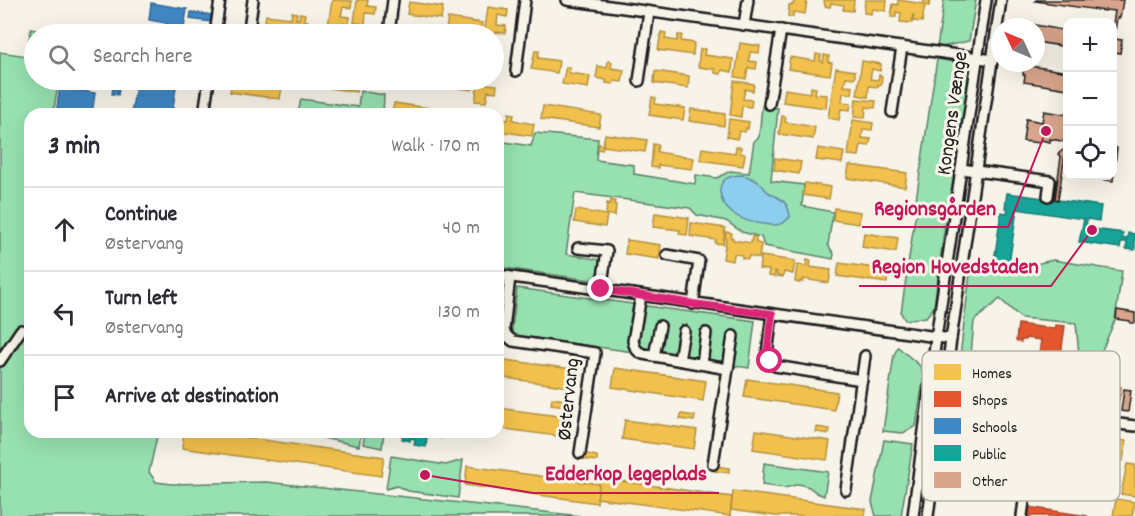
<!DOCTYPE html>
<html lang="en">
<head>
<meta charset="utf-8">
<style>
	:root { --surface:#fff; --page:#f7f7f7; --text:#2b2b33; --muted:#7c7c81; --line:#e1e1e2 }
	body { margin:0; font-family:Dekko,sans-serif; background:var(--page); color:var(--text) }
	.controls { position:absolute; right:18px; top:18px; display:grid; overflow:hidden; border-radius:12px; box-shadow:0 6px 24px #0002 }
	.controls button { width:54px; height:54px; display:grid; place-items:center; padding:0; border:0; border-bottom:2px solid var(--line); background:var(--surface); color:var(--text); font:30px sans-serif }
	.compass { position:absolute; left:991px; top:18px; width:54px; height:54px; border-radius:50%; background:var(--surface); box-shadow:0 6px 24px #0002; rotate:314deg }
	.stop { position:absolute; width:18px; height:18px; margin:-14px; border:4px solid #db2777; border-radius:50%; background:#fff }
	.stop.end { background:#db2777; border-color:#fff; box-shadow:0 2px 6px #0008 }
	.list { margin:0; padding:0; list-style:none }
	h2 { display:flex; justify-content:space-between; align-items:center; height:78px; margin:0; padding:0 24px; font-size:26px }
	h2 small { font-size:20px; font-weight:400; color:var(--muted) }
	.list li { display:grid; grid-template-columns:39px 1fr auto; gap:18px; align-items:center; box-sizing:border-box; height:84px; padding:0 24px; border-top:2px solid var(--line) }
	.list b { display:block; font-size:22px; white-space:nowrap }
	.list p { margin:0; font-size:20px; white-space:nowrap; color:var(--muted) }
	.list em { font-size:20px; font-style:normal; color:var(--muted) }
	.icon { flex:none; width:33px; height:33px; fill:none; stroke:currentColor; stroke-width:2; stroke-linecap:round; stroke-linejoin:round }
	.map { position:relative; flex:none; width:1135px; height:516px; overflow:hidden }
	.search { position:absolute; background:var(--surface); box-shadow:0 6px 24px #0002; left:24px; top:24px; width:480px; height:66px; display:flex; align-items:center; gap:15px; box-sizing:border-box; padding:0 21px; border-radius:33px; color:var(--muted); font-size:22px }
	.panel { position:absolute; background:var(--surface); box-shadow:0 6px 24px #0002; left:24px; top:108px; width:480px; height:330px; border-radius:18px }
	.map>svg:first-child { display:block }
	.green { fill:#97e1b0; stroke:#5a7e66; stroke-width:1.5 }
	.water { fill:#8dcdee; stroke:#60869a; stroke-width:1.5 }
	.homes { fill:#f2c14e; stroke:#b2903f; stroke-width:1.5 }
	.shops { fill:#e4572e; stroke:#a84529; stroke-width:1.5 }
	.schools { fill:#3f88c5; stroke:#346892; stroke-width:1.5 }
	.public { fill:#17a398; stroke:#187a73; stroke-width:1.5 }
	.building { fill:#d8a58c; stroke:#1c1c1c; stroke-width:1.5 }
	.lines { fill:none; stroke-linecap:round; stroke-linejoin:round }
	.minor-casing { stroke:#1c1c1c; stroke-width:14 }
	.minor { stroke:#f7f3e8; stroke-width:9 }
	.route { stroke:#db2777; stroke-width:8 }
	.labels { text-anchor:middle; stroke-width:6; stroke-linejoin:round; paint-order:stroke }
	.street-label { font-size:21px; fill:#1c1c1c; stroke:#f7f3e8 }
	.key { fill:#f7f3e8; stroke:#b5b2ab; stroke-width:1.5 }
	.key-label { font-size:16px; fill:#1c1c1c }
	.leader { fill:none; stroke:#c2185b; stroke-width:2 }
	.callout-dot { fill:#c2185b; stroke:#f7f3e8; stroke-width:2 }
	.callout-label { font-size:22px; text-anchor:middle; font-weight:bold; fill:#c2185b; stroke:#f7f3e8; stroke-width:6; stroke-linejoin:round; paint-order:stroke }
</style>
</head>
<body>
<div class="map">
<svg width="1135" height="516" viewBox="0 0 1135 516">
	<rect width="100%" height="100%" fill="#f7f3e8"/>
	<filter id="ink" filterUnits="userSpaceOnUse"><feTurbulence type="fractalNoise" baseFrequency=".0167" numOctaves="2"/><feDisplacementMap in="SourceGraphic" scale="12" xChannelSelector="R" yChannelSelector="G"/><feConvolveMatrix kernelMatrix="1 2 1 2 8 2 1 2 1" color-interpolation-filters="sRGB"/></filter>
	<g filter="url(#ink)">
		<!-- green -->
		<g class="green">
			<path d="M 944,0 L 976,0 L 969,41 L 937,48 Z"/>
			<path d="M 31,29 L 52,34 L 34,34 L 34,80 L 59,80 L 53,114 L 30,114 L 30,311 L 24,394 L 30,396 L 30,432 L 158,432 L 149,472 L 156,482 L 172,484 L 266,482 L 581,516 L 0,516 L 0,52 L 34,57 L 26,55 Z"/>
			<path d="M 937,59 L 960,63 L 970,81 L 950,207 L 921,205 L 916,200 Z"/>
			<path d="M 360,91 L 384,95 L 383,114 L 298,114 L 301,99 L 358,107 Z"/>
			<path d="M 762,106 L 778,108 L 771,181 L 804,185 L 802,206 L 833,212 L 828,245 L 834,254 L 833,259 L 764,246 L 761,237 L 742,232 L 726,221 L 697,215 L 690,208 L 575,193 L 566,254 L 601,260 L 598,281 L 498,267 L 498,141 L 531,146 L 535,133 L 598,139 L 596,160 L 634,165 L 634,174 L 695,184 L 696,175 L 717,178 L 730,171 L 749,173 L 754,141 L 759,137 Z"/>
			<path d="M 921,211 L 946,216 L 934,307 L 926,317 L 905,320 L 901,313 L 915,217 Z"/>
			<path d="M 1053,260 L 1122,271 L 1115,320 L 1099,357 L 1079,355 L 1076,323 L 1021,318 L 1000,299 L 974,321 L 965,423 L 961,442 L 950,440 L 971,265 L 1014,269 Z"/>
			<path d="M 517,288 L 755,321 L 749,368 L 511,335 Z"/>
			<path d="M 898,347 L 919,365 L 924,375 L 916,426 L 903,433 L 883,431 L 894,355 Z"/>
			<path d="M 314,432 L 361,432 L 359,446 L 314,436 Z"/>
			<path d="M 365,432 L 384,432 L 382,448 L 363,444 Z"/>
			<path d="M 884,440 L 913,444 L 901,516 L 876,516 L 872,502 Z"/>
			<path d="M 391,456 L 446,465 L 463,460 L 458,498 L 408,491 L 397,486 L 386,489 Z"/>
			<path d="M 764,463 L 828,472 L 824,496 L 817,493 L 809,487 L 799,484 L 785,488 L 762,485 Z"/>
		</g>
		<!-- water -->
		<path class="water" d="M 743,175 C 750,177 756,180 761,184 C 766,189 763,188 768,192 C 781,200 788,200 790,217 C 782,226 775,226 764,224 C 752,223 742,220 732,213 C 719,204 713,180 733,176 C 737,175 740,175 743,175 Z"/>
		<!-- homes -->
		<g class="homes">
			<path d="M 332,0 L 352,1 L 351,8 L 343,7 L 341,16 L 350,17 L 349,24 L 340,23 L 339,34 L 327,32 Z"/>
			<path d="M 357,0 L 368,0 L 367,6 L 376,7 L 375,14 L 366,13 L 365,24 L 354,23 Z"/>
			<path d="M 794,0 L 807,0 L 805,14 L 793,12 L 793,17 L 788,17 L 789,5 L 793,5 Z"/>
			<path d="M 824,0 L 854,0 L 853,11 L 843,10 L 844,5 L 831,3 L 830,7 L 825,6 Z"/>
			<path d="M 865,0 L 887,0 L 886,11 L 872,9 L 871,14 L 864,13 Z"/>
			<path d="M 898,0 L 924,4 L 924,0 L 930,0 L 929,6 L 925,5 L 922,22 L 913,21 L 914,15 L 913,15 L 912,23 L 900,22 L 901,13 L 896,12 L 896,17 L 891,17 L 893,4 L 898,5 Z"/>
			<path d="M 409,2 L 443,7 L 441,19 L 407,14 Z"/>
			<path d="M 488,7 L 508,10 L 507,17 L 498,15 L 497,25 L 506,26 L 505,33 L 496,32 L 495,43 L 494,34 L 484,34 Z"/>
			<path d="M 292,12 L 297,13 L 296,19 L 299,19 L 300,13 L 305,14 L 304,20 L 308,21 L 306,32 L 264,27 L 266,15 L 291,18 Z"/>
			<path d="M 448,18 L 482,23 L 480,34 L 446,30 Z"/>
			<path d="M 353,26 L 373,29 L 372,34 L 352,34 Z"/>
			<path d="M 661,32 L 666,33 L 665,39 L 677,41 L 678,35 L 682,35 L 681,41 L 694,43 L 693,55 L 658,50 Z"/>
			<path d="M 740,43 L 760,46 L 759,53 L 750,52 L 749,61 L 757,62 L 756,69 L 748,68 L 746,79 L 735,77 Z"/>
			<path d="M 494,46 L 503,48 L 502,55 L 494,53 Z"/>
			<path d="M 700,49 L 705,49 L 704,55 L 733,59 L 732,72 L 722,70 L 721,74 L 715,73 L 715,69 L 698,67 Z"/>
			<path d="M 535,51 L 539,51 L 538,58 L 559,61 L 557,73 L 531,69 Z"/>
			<path d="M 816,54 L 821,55 L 820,61 L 823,62 L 824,55 L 829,56 L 828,62 L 832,63 L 830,75 L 788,69 L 790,57 L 815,61 Z"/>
			<path d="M 608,61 L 612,62 L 611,68 L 624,70 L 622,82 L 614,81 L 613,84 L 606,83 L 606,80 L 596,78 L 598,66 L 607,68 Z"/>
			<path d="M 862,61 L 881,64 L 880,71 L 872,69 L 870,79 L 878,80 L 879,75 L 882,76 L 881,85 L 878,84 L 878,87 L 869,86 L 868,97 L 857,95 Z"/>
			<path d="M 566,67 L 570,67 L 569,73 L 590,76 L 588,88 L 562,84 Z"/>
			<path d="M 836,68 L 855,71 L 855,78 L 846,77 L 844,86 L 853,87 L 852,94 L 843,93 L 842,102 L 851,103 L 850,110 L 841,109 L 839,120 L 828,118 Z"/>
			<path d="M 655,71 L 689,76 L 688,88 L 654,83 Z"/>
			<path d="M 232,80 L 282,87 L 280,99 L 230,92 Z"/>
			<path d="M 291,80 L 328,80 L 328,85 L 310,82 L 310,85 L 303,84 L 303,81 Z"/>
			<path d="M 331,80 L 358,80 L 356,92 L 330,88 Z"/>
			<path d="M 402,80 L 432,80 L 431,84 Z"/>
			<path d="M 439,80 L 474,80 L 472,90 L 438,85 Z"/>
			<path d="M 734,81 L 754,84 L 753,91 L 745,89 L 743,99 L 752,100 L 751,107 L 742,106 L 741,117 L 730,115 Z"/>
			<path d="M 478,83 L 497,85 L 496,92 L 488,91 L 486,102 L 475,101 Z"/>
			<path d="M 811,87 L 816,88 L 815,94 L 827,95 L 826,108 L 783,102 L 785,89 L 810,93 Z"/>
			<path d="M 652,97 L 656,98 L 655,104 L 685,108 L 683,120 L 649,115 Z"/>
			<path d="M 856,99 L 876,101 L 875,108 L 866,107 L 865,118 L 854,117 Z"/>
			<path d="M 394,103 L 436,109 L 436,114 L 392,114 Z"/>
			<path d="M 543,106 L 601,115 L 599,127 L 541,119 Z"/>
			<path d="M 691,109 L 725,114 L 724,126 L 689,121 Z"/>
			<path d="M 509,113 L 514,114 L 513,120 L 534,124 L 532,136 L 498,131 L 498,118 L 508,120 Z"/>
			<path d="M 782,116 L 786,117 L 785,122 L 815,127 L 813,139 L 779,134 Z"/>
			<path d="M 729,119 L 749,122 L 748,129 L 746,128 L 745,132 L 739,131 L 737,139 L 727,137 Z"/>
			<path d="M 853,120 L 873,123 L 872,130 L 863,129 L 862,138 L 871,139 L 869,146 L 861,145 L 859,156 L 848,155 Z"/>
			<path d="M 605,134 L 647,140 L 645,152 L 603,146 L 602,150 L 598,149 L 599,144 L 603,145 Z"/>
			<path d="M 653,144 L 658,145 L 657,152 L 694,158 L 692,169 L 658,165 L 658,168 L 651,167 Z"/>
			<path d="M 736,147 L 741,147 L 740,153 L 745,154 L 743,166 L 700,160 L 702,148 L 735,153 Z"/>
			<path d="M 818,148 L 844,152 L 842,163 L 816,160 Z"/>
			<path d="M 775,158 L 801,162 L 799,174 L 774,170 Z"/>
			<path d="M 849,165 L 907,173 L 905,187 L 847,178 Z"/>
			<path d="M 805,183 L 831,187 L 829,199 L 803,195 Z"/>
			<path d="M 611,200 L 615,201 L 614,204 L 616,205 L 615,216 L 606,214 L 607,203 L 610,204 Z"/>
			<path d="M 834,208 L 860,212 L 859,224 L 833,220 Z"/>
			<path d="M 576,210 L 607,215 L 605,227 L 574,222 Z"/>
			<path d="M 655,213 L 689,218 L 687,235 L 679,234 L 680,230 L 653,227 Z"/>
			<path d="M 691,223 L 725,228 L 723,244 L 715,243 L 716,240 L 690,236 Z"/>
			<path d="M 726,232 L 732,233 L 731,238 L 733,238 L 733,240 L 751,243 L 752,236 L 756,237 L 756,243 L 761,244 L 759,258 L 749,256 L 748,259 L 742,258 L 742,255 L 734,254 L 733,261 L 723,259 L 726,238 L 725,238 Z"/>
			<path d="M 864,233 L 898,238 L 896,252 L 862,247 Z"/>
			<path d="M 627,240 L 661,245 L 659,259 L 625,254 Z"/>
			<path d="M 761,256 L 795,261 L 793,274 L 784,272 L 783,277 L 777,276 L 777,272 L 775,271 L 775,277 L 768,276 L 769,270 L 759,269 Z"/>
			<path d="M 807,260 L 811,261 L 810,267 L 831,270 L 829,283 L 803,279 L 803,282 L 800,281 L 800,283 L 795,282 L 797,265 L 806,266 Z"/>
			<path d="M 839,263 L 889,270 L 887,283 L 837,276 Z"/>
			<path d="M 498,359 L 572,369 L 570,387 L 498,377 Z"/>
			<path d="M 615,368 L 706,381 L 703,401 L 612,387 Z"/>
			<path d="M 747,379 L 837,392 L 834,410 L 744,397 Z"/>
			<path d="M 552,398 L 565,400 L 565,406 L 551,404 Z"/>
			<path d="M 498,408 L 566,417 L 564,437 L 498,428 Z"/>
			<path d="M 681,414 L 695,416 L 694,421 L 680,419 Z"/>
			<path d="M 625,420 L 697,430 L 694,449 L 622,439 Z"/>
			<path d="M 817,427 L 830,429 L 829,434 L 816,432 Z"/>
			<path d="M 756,430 L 830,441 L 827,460 L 753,449 Z"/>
			<path d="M 184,432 L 206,432 L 384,457 L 381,476 L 182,448 Z"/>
			<path d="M 1061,432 L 1126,441 L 1123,461 L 1059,452 Z"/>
			<path d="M 582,453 L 597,456 L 597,461 L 581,459 Z"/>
			<path d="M 1127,464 L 1135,465 L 1135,496 L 1121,494 Z"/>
			<path d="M 467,466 L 599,484 L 597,503 L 465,485 Z"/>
			<path d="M 714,466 L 729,468 L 729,473 L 714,471 Z"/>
			<path d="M 600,478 L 732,497 L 730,516 L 597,498 Z"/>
			<path d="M 733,491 L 866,509 L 865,516 L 775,516 L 731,510 Z"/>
			<path d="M 1116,499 L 1135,502 L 1132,516 L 1113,516 Z"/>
		</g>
		<!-- shops -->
		<g class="shops">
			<path d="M 1018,324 L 1055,329 L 1055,325 L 1065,326 L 1057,383 L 1071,385 L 1072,380 L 1121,387 L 1119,400 L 1116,400 L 1114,408 L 1036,397 L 1037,388 L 1026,386 L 1021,426 L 1012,425 L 1012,428 L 998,427 L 1004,383 L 986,380 L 985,385 L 980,384 L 982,367 L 1036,374 L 1041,340 L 1025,338 L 1025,340 L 1021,340 L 1021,342 L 1016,341 Z"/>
			<path d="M 1028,507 L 1088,516 L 1027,516 Z"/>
		</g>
		<!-- schools -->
		<g class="schools">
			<path d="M 151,3 L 187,9 L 183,34 L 164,34 L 166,23 L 149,20 Z"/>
			<path d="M 191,12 L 212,15 L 211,22 L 190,19 Z"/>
			<path d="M 137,80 L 176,87 L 172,114 L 131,114 Z"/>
			<path d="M 114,81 L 120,82 L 118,95 L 112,94 Z"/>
			<path d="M 60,87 L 95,93 L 92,114 L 56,114 Z"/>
		</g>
		<!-- public -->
		<g class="public">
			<path d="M 1007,193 L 1101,206 L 1099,221 L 1087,219 L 1086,228 L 1123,233 L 1122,238 L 1127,239 L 1128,233 L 1135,234 L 1135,250 L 1126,249 L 1127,242 L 1121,242 L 1120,248 L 1079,242 L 1084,219 L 1017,209 L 1009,264 L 994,262 L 1001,212 L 1007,213 L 1008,208 L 1005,208 Z"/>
			<path d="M 403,432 L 443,432 L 442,438 L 427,436 L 426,447 L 414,445 L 415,439 L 410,438 L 410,441 L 402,439 Z"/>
		</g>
		<!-- building -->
		<g class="building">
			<path d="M 1036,0 L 1123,0 L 1120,18 L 1117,18 L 1114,39 L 1122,40 L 1120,53 L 1115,52 L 1115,59 L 1112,59 L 1112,30 L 1115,11 L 1105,10 L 1105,11 L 1035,1 Z"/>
			<path d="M 1030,24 L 1068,31 L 1068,47 L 1036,42 L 1036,27 L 1030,27 Z"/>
			<path d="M 1024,65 L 1068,72 L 1068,89 L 1024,82 L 1025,75 L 1023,75 Z"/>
			<path d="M 1044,111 L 1068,115 L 1068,142 L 1050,139 L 1050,142 L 1041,140 L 1040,143 L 1023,141 L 1026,119 L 1042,122 Z"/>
			<path d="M 1068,146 L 1068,151 L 1065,154 L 1058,200 L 1055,199 L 1061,157 L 1058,154 Z"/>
			<path d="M 1112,147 L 1117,148 L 1113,181 L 1091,178 L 1092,176 L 1112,176 Z"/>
			<path d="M 1117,310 L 1135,313 L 1135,322 L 1134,323 L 1130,323 L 1130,321 L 1116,319 Z"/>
			<path d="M 1124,389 L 1131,390 L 1128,412 L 1121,411 Z"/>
		</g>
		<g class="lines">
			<defs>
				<g id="minor">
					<path d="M 567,0 L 993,60"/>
					<path d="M 744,25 L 748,0"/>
					<path d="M 249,29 L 253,0"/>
					<path d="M 215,34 L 220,0"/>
					<path d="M 389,34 L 393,0"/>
					<path d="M 516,71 L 525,0"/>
					<path d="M 639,81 L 649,12"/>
					<path d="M 769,104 L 781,30"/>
					<path d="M 892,112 L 902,47"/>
					<path d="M 204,114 L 209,80"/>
					<path d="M 961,169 L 1050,181 L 1048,196"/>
					<path d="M 578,248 L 607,251 L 601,289"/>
					<path d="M 667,255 L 699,261 L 693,304"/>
					<path d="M 498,275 L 951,339"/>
					<path d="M 510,277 L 504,330 L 507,336 L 513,341 L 595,353 L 580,453"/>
					<path d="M 641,296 L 633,341 C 635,348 636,351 643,354 L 728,369 L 713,464"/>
					<path d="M 772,314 L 767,355 L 770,361 L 775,366 L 862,380"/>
					<path d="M 654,356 L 660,326"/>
					<path d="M 679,360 L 684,331"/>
					<path d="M 0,361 L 21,330"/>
					<path d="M 702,364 L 706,333"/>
					<path d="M 728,369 L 733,336"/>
					<path d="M 1030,413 L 1135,426"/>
					<path d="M 846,490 L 865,356"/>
					<path d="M 913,516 L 936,338 L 986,0"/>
					<path d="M 928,516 L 951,339 L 1001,0"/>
					<path d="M 1022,516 L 1030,456"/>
				</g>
			</defs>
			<!-- minor casing -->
			<use href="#minor" class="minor-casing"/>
			<!-- minor -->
			<use href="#minor" class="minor"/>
		</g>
	</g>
	<g class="lines" filter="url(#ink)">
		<!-- route -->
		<path class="route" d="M 601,289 L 693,304 L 772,314 L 767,355 L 770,361"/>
	</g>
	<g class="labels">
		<!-- street labels -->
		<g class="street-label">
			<text transform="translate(951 113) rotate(-82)" y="7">Kongens Vænge</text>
			<text transform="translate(567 399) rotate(-84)" y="7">Østervang</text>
		</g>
	</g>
	<!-- legend -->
	<rect x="922" y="351" width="198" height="150" rx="9" class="key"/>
	<rect x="934" y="364" width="27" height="16" fill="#f2c14e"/>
	<rect x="934" y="391" width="27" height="16" fill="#e4572e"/>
	<rect x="934" y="418" width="27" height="16" fill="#3f88c5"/>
	<rect x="934" y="445" width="27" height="16" fill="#17a398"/>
	<rect x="934" y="472" width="27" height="16" fill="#d8a58c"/>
	<g class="key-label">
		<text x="972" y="378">Homes</text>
		<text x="972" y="405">Shops</text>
		<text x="972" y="432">Schools</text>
		<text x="972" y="459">Public</text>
		<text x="972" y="486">Other</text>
	</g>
	<!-- callouts -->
	<path class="leader" d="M1046 131L1008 227H862M1092 230L1051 286H859M425 475L533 493H719"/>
	<g class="callout-dot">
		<circle cx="1046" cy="131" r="6"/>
		<circle cx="1092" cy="230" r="6"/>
		<circle cx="425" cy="475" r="6"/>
	</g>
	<g class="callout-label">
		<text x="935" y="215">Regionsgården</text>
		<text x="955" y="273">Region Hovedstaden</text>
		<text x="626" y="480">Edderkop legeplads</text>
	</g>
</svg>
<div class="controls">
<button>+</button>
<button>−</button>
<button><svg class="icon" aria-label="locate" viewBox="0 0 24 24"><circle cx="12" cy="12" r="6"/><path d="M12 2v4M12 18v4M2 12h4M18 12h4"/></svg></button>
</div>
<svg class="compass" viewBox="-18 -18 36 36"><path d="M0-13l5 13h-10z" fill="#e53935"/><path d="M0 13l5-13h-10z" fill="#7c7c81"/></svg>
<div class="stop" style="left:770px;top:361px"></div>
<div class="stop end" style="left:601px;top:289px"></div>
<div class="search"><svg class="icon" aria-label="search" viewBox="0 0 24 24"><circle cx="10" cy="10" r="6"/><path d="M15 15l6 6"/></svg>Search here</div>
<section class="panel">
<h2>3 min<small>Walk · 170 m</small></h2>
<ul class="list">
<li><svg class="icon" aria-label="ahead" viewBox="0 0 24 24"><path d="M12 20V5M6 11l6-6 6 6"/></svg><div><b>Continue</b><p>Østervang</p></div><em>40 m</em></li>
<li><svg class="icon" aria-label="left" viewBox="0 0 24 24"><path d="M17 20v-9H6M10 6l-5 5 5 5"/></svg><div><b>Turn left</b><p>Østervang</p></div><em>130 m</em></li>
<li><svg class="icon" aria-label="arrive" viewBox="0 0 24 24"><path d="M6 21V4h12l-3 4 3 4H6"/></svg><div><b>Arrive at destination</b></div></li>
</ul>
</section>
</div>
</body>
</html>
